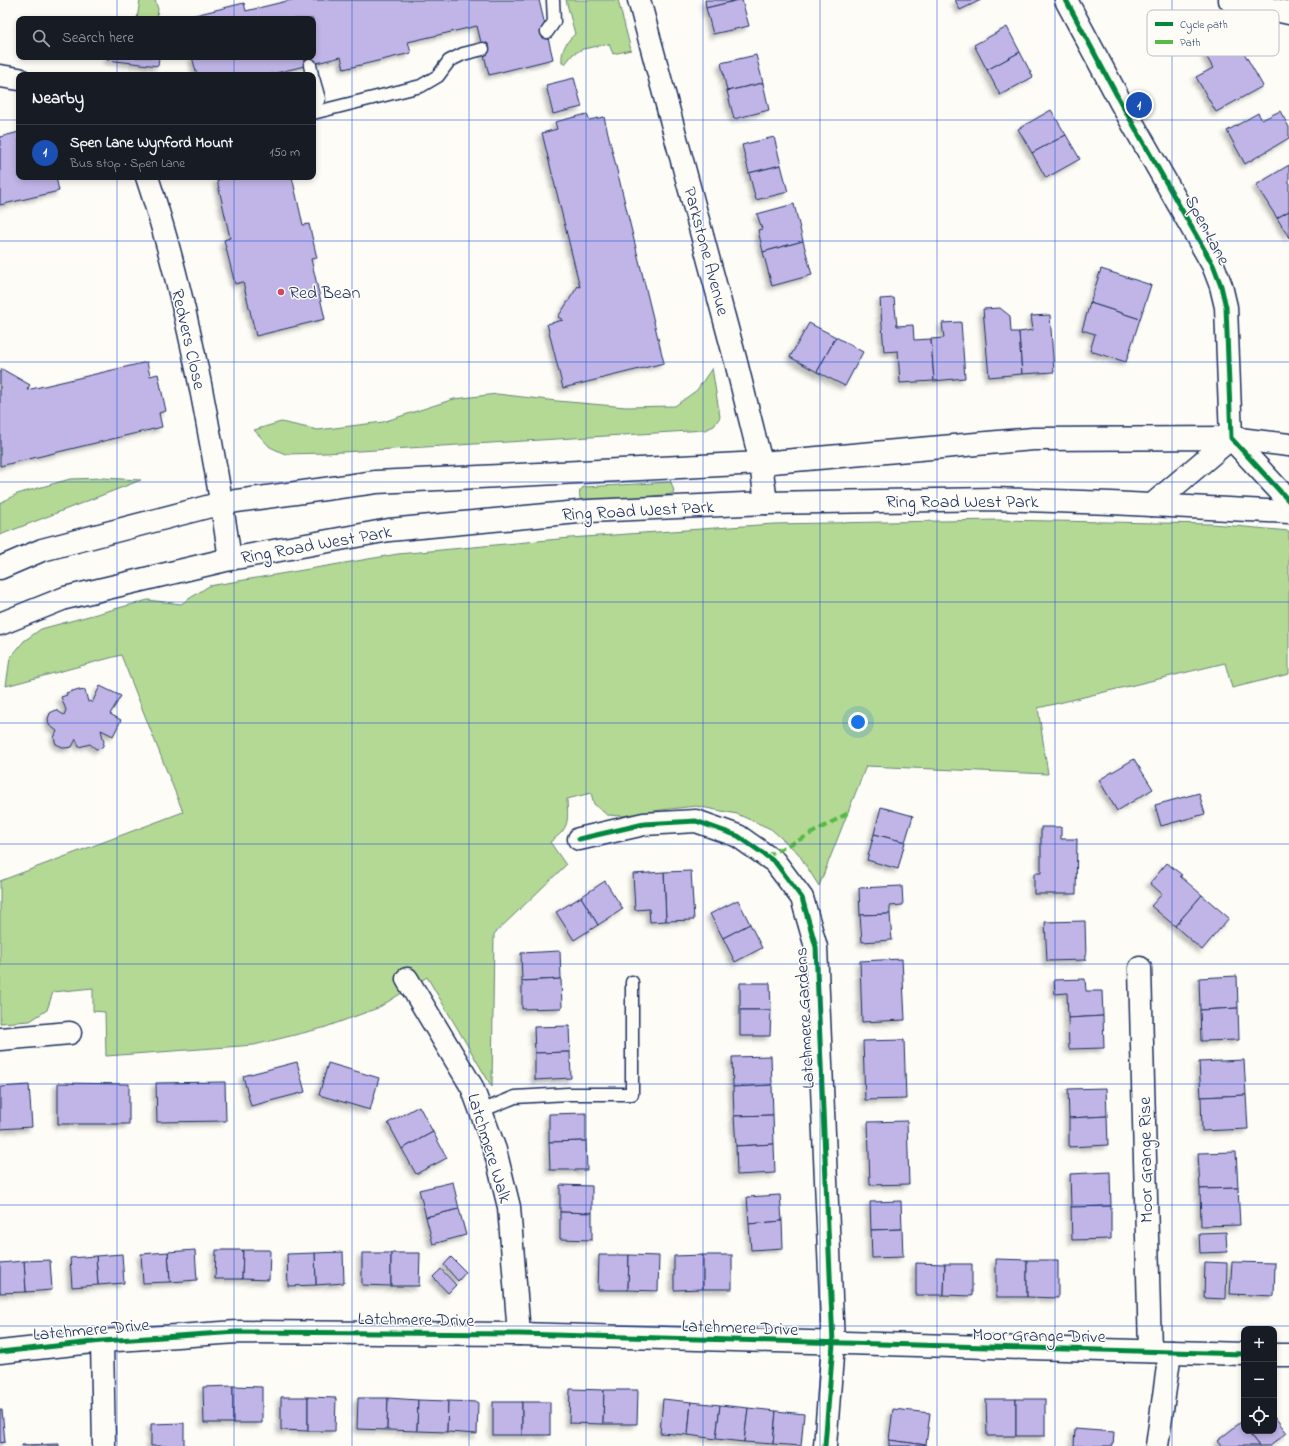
<!DOCTYPE html>
<html lang="en">
<head>
<meta charset="utf-8">
<style>
	:root { --surface:#171b24; --page:#242831; --text:#f1f3f6; --muted:#9ea1a6; --line:#363941; --accent:#b45309 }
	body { margin:0; font-family:"Indie Flower",sans-serif; background:var(--page); color:var(--text) }
	.controls { position:absolute; right:12px; bottom:12px; display:grid; overflow:hidden; border-radius:8px; box-shadow:0 2px 6px #0003 }
	.controls button { width:36px; height:36px; display:grid; place-items:center; padding:0; border:0; border-bottom:1px solid var(--line); background:var(--surface); color:var(--text); font:20px sans-serif }
	.you { position:absolute; left:858px; top:722px; width:14px; height:14px; margin:-10px; border:3px solid #fff; border-radius:50%; background:#1a73e8; box-shadow:0 0 0 6px #1a73e833 }
	.badge { display:grid; place-items:center; width:26px; height:26px; border-radius:50%; background:var(--accent); color:#fff; font-size:13px; font-weight:700 }
	.pin { position:absolute; translate:-50% -50%; border:2px solid #fff; box-shadow:0 1px 4px #0006 }
	.list { margin:0; padding:0; list-style:none }
	h2 { display:flex; justify-content:space-between; align-items:center; height:52px; margin:0; padding:0 16px; font-size:17px }
	h2 small { font-size:13px; font-weight:400; color:var(--muted) }
	.list li { display:grid; grid-template-columns:26px 1fr auto; gap:12px; align-items:center; box-sizing:border-box; height:56px; padding:0 16px; border-top:1px solid var(--line) }
	.list b { display:block; font-size:15px; white-space:nowrap }
	.list p { margin:0; font-size:13px; white-space:nowrap; color:var(--muted) }
	.list em { font-size:13px; font-style:normal; color:var(--muted) }
	.icon { flex:none; width:22px; height:22px; fill:none; stroke:currentColor; stroke-width:2; stroke-linecap:round; stroke-linejoin:round }
	.map { position:relative; flex:none; width:1289px; height:1446px; overflow:hidden }
	.search { position:absolute; background:var(--surface); box-shadow:0 2px 6px #0003; left:16px; top:16px; width:300px; height:44px; display:flex; align-items:center; gap:10px; box-sizing:border-box; padding:0 14px; border-radius:8px; color:var(--muted); font-size:15px }
	.panel { position:absolute; background:var(--surface); box-shadow:0 2px 6px #0003; left:16px; top:72px; width:300px; height:108px; border-radius:8px }
	.map>svg:first-child { display:block }
	.green { fill:#b4d994; stroke:#688479 }
	.building { fill:#c0b5e6; stroke:#1b2f5e; filter:url(#shadow) }
	.lines { fill:none; stroke-linecap:round; stroke-linejoin:round }
	.service-casing { stroke:#1b2f5e; stroke-width:15 }
	.minor-casing { stroke:#1b2f5e; stroke-width:25 }
	.trunk-casing { stroke:#1b2f5e; stroke-width:25 }
	.service { stroke:#fdfcf7; stroke-width:12 }
	.minor { stroke:#fdfcf7; stroke-width:22 }
	.trunk { stroke:#fdfcf7; stroke-width:22 }
	.quiet { stroke:#58b947; stroke-width:4; stroke-dasharray:8 4; stroke-linecap:butt }
	.cycleway-casing { stroke:#fdfcf7; stroke-width:8 }
	.cycleway { stroke:#00873e; stroke-width:5 }
	.grid { fill:none; stroke:#1d4ed8; stroke-width:1; stroke-opacity:0.55 }
	.poi-dot { fill:#d1495b; stroke:#fdfcf7; stroke-width:1.5 }
	.labels { text-anchor:middle; stroke-width:3; stroke-linejoin:round; paint-order:stroke }
	.street-label { font-size:18px; fill:#1b2f5e; stroke:#fdfcf7 }
	.poi-label { font-size:18px; fill:#1b2f5e; stroke:#fdfcf7; text-anchor:start }
	.key { fill:#fdfcf7; stroke:#b9bec9; stroke-width:1 }
	.key-label { font-size:11px; fill:#1b2f5e }
</style>
</head>
<body>
<div class="map">
<svg width="1289" height="1446" viewBox="0 0 1289 1446">
	<defs>
		<filter id="shadow"><feDropShadow dx="-3.5" dy="3.5" stdDeviation="2" flood-color="#0004"/></filter>
	</defs>
	<rect width="100%" height="100%" fill="#fdfcf7"/>
	<filter id="ink" filterUnits="userSpaceOnUse"><feTurbulence type="fractalNoise" baseFrequency=".025" numOctaves="2"/><feDisplacementMap in="SourceGraphic" scale="8" xChannelSelector="R" yChannelSelector="G"/><feConvolveMatrix kernelMatrix="1 2 1 2 8 2 1 2 1" color-interpolation-filters="sRGB"/></filter>
	<g filter="url(#ink)">
		<!-- green -->
		<g class="green">
			<path d="M 140,0 L 155,0 L 158,9 L 157,19 L 137,19 Z"/>
			<path d="M 566,0 L 618,0 L 631,50 L 613,54 L 609,44 L 583,49 L 573,54 L 565,64 L 562,62 C 561,50 566,42 575,34 Z"/>
			<path d="M 712,368 L 720,417 L 714,426 L 705,430 L 326,453 L 285,454 L 270,447 L 254,430 L 281,422 L 318,430 L 383,422 L 454,399 L 497,394 L 557,401 L 626,407 L 675,406 L 697,390 Z"/>
			<path d="M 103,478 L 141,480 L 0,535 L 0,503 L 17,494 L 70,479 Z"/>
			<path d="M 671,482 L 674,491 L 672,494 L 629,499 L 581,501 C 579,495 578,490 584,487 Z"/>
			<path d="M 998,520 L 1212,524 L 1289,531 L 1289,674 L 1232,688 L 1225,663 L 1038,708 L 1048,774 L 866,766 L 819,886 L 798,853 L 771,829 L 737,814 L 696,806 L 661,810 L 622,816 L 607,815 L 594,804 L 591,793 L 567,799 C 568,822 570,828 550,842 L 566,865 L 494,934 L 492,1087 L 427,977 L 378,1008 L 323,1028 L 254,1045 L 106,1056 L 105,1012 L 93,1011 L 93,988 L 53,992 L 47,1010 L 30,1021 L 0,1023 L 0,881 L 183,812 L 121,655 L 6,686 L 10,658 L 24,641 L 41,629 L 148,600 L 181,604 L 209,586 L 398,554 L 570,538 L 774,524 Z"/>
		</g>
		<!-- building -->
		<g class="building">
			<path d="M 291,0 L 539,0 L 553,59 L 489,75 L 477,26 L 408,42 L 411,53 L 344,69 L 341,57 L 268,75 L 197,75 L 192,57 L 313,57 L 313,19 L 183,19 L 183,18 L 244,3 L 246,11 Z"/>
			<path d="M 705,0 L 739,0 L 706,8 Z"/>
			<path d="M 739,0 L 742,0 L 749,26 L 713,34 L 706,8 Z"/>
			<path d="M 955,0 L 981,0 L 960,10 Z"/>
			<path d="M 1007,27 L 1020,52 L 987,70 L 974,45 Z"/>
			<path d="M 1235,37 L 1263,86 L 1216,112 L 1196,77 L 1213,68 L 1205,54 Z"/>
			<path d="M 1020,52 L 1033,77 L 1000,95 L 987,70 Z"/>
			<path d="M 756,55 L 763,83 L 727,91 L 721,63 Z"/>
			<path d="M 107,57 L 159,57 L 158,66 L 107,60 Z"/>
			<path d="M 574,78 L 582,107 L 553,114 L 546,85 Z"/>
			<path d="M 763,83 L 769,110 L 734,119 L 727,91 Z"/>
			<path d="M 1051,110 L 1066,135 L 1032,153 L 1018,129 Z"/>
			<path d="M 1280,111 L 1289,127 L 1289,138 L 1245,164 L 1227,131 L 1258,113 L 1262,120 Z"/>
			<path d="M 587,114 L 589,120 L 604,117 L 664,363 L 563,388 L 547,324 L 563,320 L 558,317 L 578,286 L 580,287 L 542,133 L 557,129 L 555,122 Z"/>
			<path d="M 19,132 L 19,177 L 56,177 L 59,191 L 0,205 L 0,137 Z"/>
			<path d="M 1066,135 L 1080,159 L 1046,178 L 1032,153 Z"/>
			<path d="M 774,137 L 781,165 L 749,173 L 742,145 Z"/>
			<path d="M 781,165 L 788,192 L 756,200 L 749,173 Z"/>
			<path d="M 1289,165 L 1289,211 L 1277,218 L 1256,185 Z"/>
			<path d="M 229,177 L 292,177 L 303,225 L 309,224 L 317,258 L 311,259 L 325,319 L 256,336 L 243,282 L 235,284 L 224,240 L 230,238 L 217,180 Z"/>
			<path d="M 794,204 L 803,241 L 763,252 L 758,230 L 762,229 L 757,214 Z"/>
			<path d="M 1289,211 L 1289,238 L 1277,218 Z"/>
			<path d="M 803,241 L 812,275 L 772,286 L 763,252 Z"/>
			<path d="M 1101,269 L 1151,285 L 1140,319 L 1090,303 Z"/>
			<path d="M 894,298 L 897,326 L 913,325 L 914,340 L 931,339 L 934,381 L 900,383 L 898,351 L 884,352 L 880,299 Z"/>
			<path d="M 1090,303 L 1140,319 L 1126,362 L 1090,351 L 1095,334 L 1082,330 Z"/>
			<path d="M 1000,308 L 1010,316 L 1011,332 L 1019,332 L 1022,374 L 989,377 L 983,309 Z"/>
			<path d="M 1050,315 L 1054,372 L 1022,374 L 1019,332 L 1033,330 L 1031,316 Z"/>
			<path d="M 961,322 L 965,378 L 934,381 L 931,339 L 944,338 L 942,323 Z"/>
			<path d="M 809,323 L 836,337 L 817,372 L 790,357 Z"/>
			<path d="M 836,337 L 863,352 L 845,386 L 817,372 Z"/>
			<path d="M 147,362 L 150,376 L 158,374 L 166,411 L 159,413 L 162,427 L 0,466 L 0,373 L 2,369 L 30,385 L 27,390 Z"/>
			<path d="M 100,686 L 121,696 L 110,714 L 121,720 L 113,736 L 101,730 L 104,742 L 102,748 L 96,749 L 90,744 L 79,747 L 76,739 L 72,747 L 65,748 L 56,744 L 54,738 L 57,731 L 49,725 L 48,719 L 50,713 L 56,710 L 64,715 L 66,710 L 61,697 L 67,695 L 66,693 L 79,689 L 79,691 L 85,690 L 88,702 L 90,701 L 92,703 Z"/>
			<path d="M 1134,759 L 1153,789 L 1117,811 L 1099,780 Z"/>
			<path d="M 1199,793 L 1205,814 L 1161,826 L 1155,805 Z"/>
			<path d="M 881,807 L 913,816 L 905,842 L 874,834 Z"/>
			<path d="M 1041,827 L 1061,827 L 1061,839 L 1077,839 L 1076,894 L 1034,894 L 1034,873 L 1041,873 Z"/>
			<path d="M 874,834 L 905,842 L 898,869 L 867,860 Z"/>
			<path d="M 1167,863 L 1182,875 L 1180,876 L 1202,895 L 1175,926 L 1151,906 L 1162,894 L 1150,883 Z"/>
			<path d="M 691,871 L 694,920 L 666,921 L 664,872 Z"/>
			<path d="M 664,872 L 666,921 L 650,922 L 649,909 L 635,910 L 633,874 Z"/>
			<path d="M 605,881 L 623,909 L 598,925 L 581,897 Z"/>
			<path d="M 902,886 L 903,905 L 890,906 L 890,914 L 860,915 L 859,888 Z"/>
			<path d="M 1202,895 L 1229,918 L 1202,950 L 1175,926 Z"/>
			<path d="M 581,897 L 598,925 L 574,940 L 556,912 Z"/>
			<path d="M 738,900 L 750,924 L 723,938 L 710,914 Z"/>
			<path d="M 890,914 L 892,940 L 862,942 L 860,915 Z"/>
			<path d="M 1085,921 L 1086,960 L 1047,961 L 1045,922 Z"/>
			<path d="M 750,924 L 762,948 L 735,962 L 723,938 Z"/>
			<path d="M 560,951 L 561,979 L 522,981 L 521,953 Z"/>
			<path d="M 902,959 L 905,1020 L 862,1022 L 860,961 Z"/>
			<path d="M 1237,976 L 1238,1008 L 1200,1010 L 1199,978 Z"/>
			<path d="M 561,979 L 562,1008 L 522,1009 L 522,981 Z"/>
			<path d="M 1085,979 L 1086,991 L 1102,991 L 1103,1016 L 1068,1018 L 1067,993 L 1055,994 L 1054,980 Z"/>
			<path d="M 740,983 L 770,983 L 771,1010 L 740,1010 Z"/>
			<path d="M 1238,1008 L 1239,1040 L 1201,1041 L 1200,1010 Z"/>
			<path d="M 740,1010 L 771,1010 L 770,1036 L 740,1036 Z"/>
			<path d="M 1103,1016 L 1104,1048 L 1069,1049 L 1068,1018 Z"/>
			<path d="M 569,1026 L 570,1052 L 535,1053 L 534,1027 Z"/>
			<path d="M 904,1040 L 906,1099 L 865,1100 L 863,1041 Z"/>
			<path d="M 570,1052 L 571,1078 L 535,1080 L 535,1053 Z"/>
			<path d="M 771,1056 L 772,1085 L 733,1087 L 732,1057 Z"/>
			<path d="M 1244,1060 L 1246,1095 L 1201,1097 L 1199,1062 Z"/>
			<path d="M 297,1062 L 305,1092 L 251,1106 L 243,1076 Z"/>
			<path d="M 328,1063 L 379,1078 L 370,1110 L 319,1095 Z"/>
			<path d="M 225,1082 L 226,1121 L 157,1122 L 156,1083 Z"/>
			<path d="M 58,1083 L 129,1084 L 129,1124 L 58,1124 Z"/>
			<path d="M 29,1085 L 32,1127 L 0,1129 L 0,1087 Z"/>
			<path d="M 772,1085 L 773,1115 L 734,1116 L 733,1087 Z"/>
			<path d="M 1106,1088 L 1107,1116 L 1069,1118 L 1068,1089 Z"/>
			<path d="M 1246,1095 L 1248,1129 L 1202,1131 L 1201,1097 Z"/>
			<path d="M 419,1106 L 433,1132 L 402,1149 L 388,1123 Z"/>
			<path d="M 586,1113 L 586,1141 L 549,1142 L 549,1114 Z"/>
			<path d="M 773,1115 L 774,1144 L 736,1146 L 734,1116 Z"/>
			<path d="M 1107,1116 L 1108,1145 L 1069,1147 L 1069,1118 Z"/>
			<path d="M 907,1121 L 909,1184 L 870,1185 L 868,1122 Z"/>
			<path d="M 433,1132 L 447,1158 L 416,1174 L 402,1149 Z"/>
			<path d="M 586,1141 L 587,1170 L 550,1170 L 549,1142 Z"/>
			<path d="M 774,1144 L 775,1173 L 737,1175 L 736,1146 Z"/>
			<path d="M 1236,1152 L 1238,1188 L 1200,1189 L 1198,1153 Z"/>
			<path d="M 1110,1172 L 1111,1206 L 1071,1207 L 1070,1174 Z"/>
			<path d="M 453,1182 L 459,1209 L 426,1217 L 419,1190 Z"/>
			<path d="M 560,1185 L 592,1186 L 592,1213 L 560,1212 Z"/>
			<path d="M 1238,1188 L 1240,1225 L 1201,1226 L 1200,1189 Z"/>
			<path d="M 780,1195 L 782,1221 L 749,1224 L 747,1197 Z"/>
			<path d="M 901,1201 L 902,1229 L 871,1230 L 870,1202 Z"/>
			<path d="M 1111,1206 L 1111,1239 L 1072,1240 L 1071,1207 Z"/>
			<path d="M 459,1209 L 466,1235 L 433,1244 L 426,1217 Z"/>
			<path d="M 560,1212 L 592,1213 L 592,1240 L 560,1239 Z"/>
			<path d="M 782,1221 L 783,1248 L 751,1250 L 749,1224 Z"/>
			<path d="M 902,1229 L 903,1257 L 872,1258 L 871,1230 Z"/>
			<path d="M 1226,1232 L 1227,1252 L 1200,1253 L 1199,1233 Z"/>
			<path d="M 195,1250 L 197,1280 L 170,1282 L 168,1252 Z"/>
			<path d="M 216,1250 L 243,1250 L 242,1279 L 215,1279 Z"/>
			<path d="M 243,1250 L 270,1250 L 269,1280 L 242,1279 Z"/>
			<path d="M 168,1252 L 170,1282 L 143,1283 L 141,1254 Z"/>
			<path d="M 343,1252 L 344,1283 L 316,1285 L 315,1253 Z"/>
			<path d="M 315,1253 L 316,1285 L 288,1286 L 287,1254 Z"/>
			<path d="M 362,1253 L 391,1253 L 391,1286 L 362,1285 Z"/>
			<path d="M 391,1253 L 420,1253 L 419,1286 L 391,1286 Z"/>
			<path d="M 122,1254 L 124,1283 L 98,1285 L 96,1256 Z"/>
			<path d="M 599,1255 L 629,1255 L 628,1290 L 598,1290 Z"/>
			<path d="M 629,1255 L 659,1256 L 658,1291 L 628,1290 Z"/>
			<path d="M 703,1255 L 703,1289 L 674,1290 L 674,1256 Z"/>
			<rect x="703" y="1255" width="29" height="34"/>
			<path d="M 96,1256 L 98,1285 L 72,1287 L 70,1258 Z"/>
			<path d="M 451,1257 L 466,1272 L 458,1281 L 444,1265 Z"/>
			<path d="M 996,1259 L 1027,1260 L 1027,1297 L 996,1297 Z"/>
			<path d="M 50,1260 L 52,1290 L 26,1292 L 24,1261 Z"/>
			<path d="M 1027,1260 L 1058,1260 L 1058,1298 L 1027,1297 Z"/>
			<path d="M 24,1261 L 26,1292 L 0,1293 L 0,1263 Z"/>
			<path d="M 1205,1262 L 1227,1263 L 1226,1299 L 1204,1298 Z"/>
			<path d="M 1232,1262 L 1275,1263 L 1274,1296 L 1230,1294 Z"/>
			<path d="M 916,1263 L 945,1264 L 944,1295 L 916,1295 Z"/>
			<path d="M 945,1264 L 972,1264 L 972,1296 L 944,1295 Z"/>
			<path d="M 441,1269 L 456,1285 L 448,1293 L 433,1277 Z"/>
			<path d="M 233,1386 L 233,1423 L 204,1423 L 203,1387 Z"/>
			<path d="M 233,1386 L 262,1387 L 262,1423 L 233,1423 Z"/>
			<path d="M 570,1389 L 604,1390 L 603,1424 L 569,1423 Z"/>
			<path d="M 604,1390 L 638,1390 L 637,1424 L 603,1424 Z"/>
			<path d="M 281,1397 L 308,1397 L 308,1431 L 281,1430 Z"/>
			<path d="M 308,1397 L 336,1398 L 335,1431 L 308,1431 Z"/>
			<path d="M 358,1398 L 388,1398 L 387,1430 L 357,1429 Z"/>
			<path d="M 388,1398 L 418,1400 L 417,1431 L 387,1430 Z"/>
			<path d="M 663,1399 L 691,1402 L 688,1435 L 660,1433 Z"/>
			<path d="M 986,1399 L 1016,1399 L 1016,1436 L 987,1436 Z"/>
			<rect x="1016" y="1399" width="29" height="37"/>
			<path d="M 418,1400 L 448,1401 L 447,1432 L 417,1431 Z"/>
			<path d="M 448,1401 L 478,1402 L 477,1434 L 447,1432 Z"/>
			<rect x="493" y="1402" width="29" height="33"/>
			<rect x="522" y="1402" width="28" height="33"/>
			<path d="M 691,1402 L 720,1405 L 716,1439 L 688,1435 Z"/>
			<path d="M 720,1405 L 748,1408 L 744,1442 L 716,1439 Z"/>
			<path d="M 748,1408 L 776,1411 L 773,1444 L 744,1442 Z"/>
			<path d="M 893,1409 L 930,1413 L 926,1445 L 889,1440 Z"/>
			<path d="M 0,1410 L 2,1410 L 5,1442 L 0,1443 Z"/>
			<path d="M 776,1411 L 804,1414 L 801,1446 L 773,1444 Z"/>
			<path d="M 1274,1416 L 1287,1433 L 1270,1446 L 1259,1446 L 1247,1431 L 1274,1431 Z"/>
			<path d="M 1241,1422 L 1244,1427 L 1244,1431 L 1247,1431 L 1259,1446 L 1221,1446 L 1217,1441 Z"/>
			<path d="M 184,1423 L 184,1446 L 151,1446 L 151,1424 Z"/>
			<path d="M 1075,1429 L 1114,1432 L 1113,1446 L 1074,1446 Z"/>
			<path d="M 889,1440 L 926,1445 L 926,1446 L 889,1446 Z"/>
			<path d="M 59,1444 L 59,1446 L 22,1446 L 22,1445 Z"/>
		</g>
		<g class="lines">
			<defs>
				<g id="service">
					<path d="M 547,32 L 554,22 L 553,0"/>
					<path d="M 310,65 L 312,75"/>
					<path d="M 313,78 L 319,99 L 313,108"/>
					<path d="M 313,113 L 421,86 L 438,76 L 449,61 L 463,54 L 483,49"/>
					<path d="M 481,1111 L 515,1097 L 568,1094 L 632,1094 L 632,982"/>
				</g>
				<g id="minor">
					<path d="M 639,0 L 736,362 L 761,463 L 766,503"/>
					<path d="M 1066,0 L 1121,103 L 1213,265 L 1221,286 L 1226,307 L 1231,438 L 1289,501"/>
					<path d="M 1230,0 L 1289,13"/>
					<path d="M 0,76 L 19,79"/>
					<path d="M 147,177 C 173,255 191,335 206,415 C 215,463 223,511 230,559"/>
					<path d="M 1152,505 L 1231,438"/>
					<path d="M 579,839 L 644,824 L 696,821 L 738,836 L 775,862 L 802,898 L 816,947 L 833,1344 L 825,1446"/>
					<path d="M 1140,968 L 1150,1351"/>
					<path d="M 407,979 L 472,1087 L 495,1150 L 509,1207 L 519,1334"/>
					<path d="M 0,1039 L 70,1033"/>
					<path d="M 102,1341 L 104,1446"/>
					<path d="M 0,1352 L 102,1341 L 237,1332 L 519,1334 L 1244,1354"/>
					<path d="M 1274,1355 L 1289,1355"/>
					<path d="M 1157,1446 L 1170,1352"/>
				</g>
				<g id="trunk">
					<path d="M 0,568 L 42,550 L 222,503 L 376,482 L 761,463 L 1033,439 L 1231,438 L 1289,445"/>
					<path d="M 0,624 L 65,598 L 230,559 L 389,530 L 589,511 L 766,503 L 993,499 L 1111,503 L 1289,512"/>
				</g>
			</defs>
			<!-- service casing -->
			<use href="#service" class="service-casing"/>
			<!-- minor casing -->
			<use href="#minor" class="minor-casing"/>
			<!-- trunk casing -->
			<use href="#trunk" class="trunk-casing"/>
			<!-- service -->
			<use href="#service" class="service"/>
			<!-- minor -->
			<use href="#minor" class="minor"/>
			<!-- trunk -->
			<use href="#trunk" class="trunk"/>
			<!-- quiet -->
			<path class="quiet" d="M 766,856 L 805,837 L 848,813"/>
			<defs>
				<g id="cycleway">
					<path d="M 1066,0 L 1121,103 L 1213,265 L 1221,286 L 1226,307 L 1231,438 L 1289,501"/>
					<path d="M 579,839 L 644,824 L 696,821 L 738,836 L 775,862 L 802,898 L 816,947 L 833,1344 L 825,1446"/>
					<path d="M 0,1352 L 102,1341 L 237,1332 L 519,1334 L 1244,1354"/>
				</g>
			</defs>
			<!-- cycleway casing -->
			<use href="#cycleway" class="cycleway-casing"/>
			<!-- cycleway -->
			<use href="#cycleway" class="cycleway"/>
		</g>
	</g>
	<!-- grid -->
	<path class="grid" d="M 117,0 L 117,19M 234,0 L 234,19M 352,0 L 352,1446M 469,0 L 469,1446M 586,0 L 586,1446M 703,0 L 703,1446M 820,0 L 820,1446M 937,0 L 937,1446M 1055,0 L 1055,1446M 1172,0 L 1172,1446M 117,57 L 117,75M 234,57 L 234,75M 0,120 L 19,120M 313,120 L 1289,120M 117,177 L 117,1446M 234,177 L 234,1446M 0,241 L 1289,241M 0,362 L 1289,362M 0,482 L 1289,482M 0,602 L 1289,602M 0,723 L 1289,723M 0,844 L 1289,844M 0,964 L 1289,964M 0,1084 L 1289,1084M 0,1205 L 1289,1205M 0,1326 L 1289,1326"/>
	<!-- markers -->
	<circle class="poi-dot" cx="281" cy="292" r="4"/>
	<g class="labels">
		<!-- street labels -->
		<g class="street-label">
			<text transform="translate(1208 230) rotate(62)" y="6">Spen Lane</text>
			<text transform="translate(707 251) rotate(75)" y="6">Parkstone Avenue</text>
			<text transform="translate(189 339) rotate(77)" y="6">Redvers Close</text>
			<text x="962" y="507">Ring Road West Park</text>
			<text transform="translate(638 510) rotate(-3)" y="6">Ring Road West Park</text>
			<text transform="translate(316 544) rotate(-10)" y="6">Ring Road West Park</text>
			<text transform="translate(804 1018) rotate(-93)" y="6">Latchmere Gardens</text>
			<text transform="translate(490 1148) rotate(73)" y="6">Latchmere Walk</text>
			<text transform="translate(1145 1160) rotate(-91)" y="6">Moor Grange Rise</text>
			<text transform="translate(416 1319) rotate(1)" y="6">Latchmere Drive</text>
			<text transform="translate(740 1327) rotate(2)" y="6">Latchmere Drive</text>
			<text transform="translate(91 1329) rotate(-5)" y="6">Latchmere Drive</text>
			<text transform="translate(1039 1335) rotate(1)" y="6">Moor Grange Drive</text>
		</g>
		<!-- poi labels -->
		<g class="poi-label">
			<text x="289" y="298">Red Bean</text>
		</g>
	</g>
	<!-- legend -->
	<rect x="1147" y="10" width="132" height="46" rx="6" class="key"/>
	<rect x="1155" y="22" width="18" height="4" fill="#00873e"/>
	<rect x="1155" y="40" width="18" height="4" fill="#58b947"/>
	<g class="key-label">
		<text x="1180" y="28">Cycle path</text>
		<text x="1180" y="46">Path</text>
	</g>
</svg>
<div class="controls">
<button>+</button>
<button>−</button>
<button><svg class="icon" aria-label="locate" viewBox="0 0 24 24"><circle cx="12" cy="12" r="6"/><path d="M12 2v4M12 18v4M2 12h4M18 12h4"/></svg></button>
</div>
<div class="you"></div>
<div class="pin badge" style="left:1139px;top:105px;background:#1a4fb4">1</div>
<div class="search"><svg class="icon" aria-label="search" viewBox="0 0 24 24"><circle cx="10" cy="10" r="6"/><path d="M15 15l6 6"/></svg>Search here</div>
<section class="panel">
<h2>Nearby<small></small></h2>
<ul class="list">
<li><span class="badge" style="background:#1a4fb4">1</span><div><b>Spen Lane Wynford Mount</b><p>Bus stop · Spen Lane</p></div><em>150 m</em></li>
</ul>
</section>
</div>
</body>
</html>
